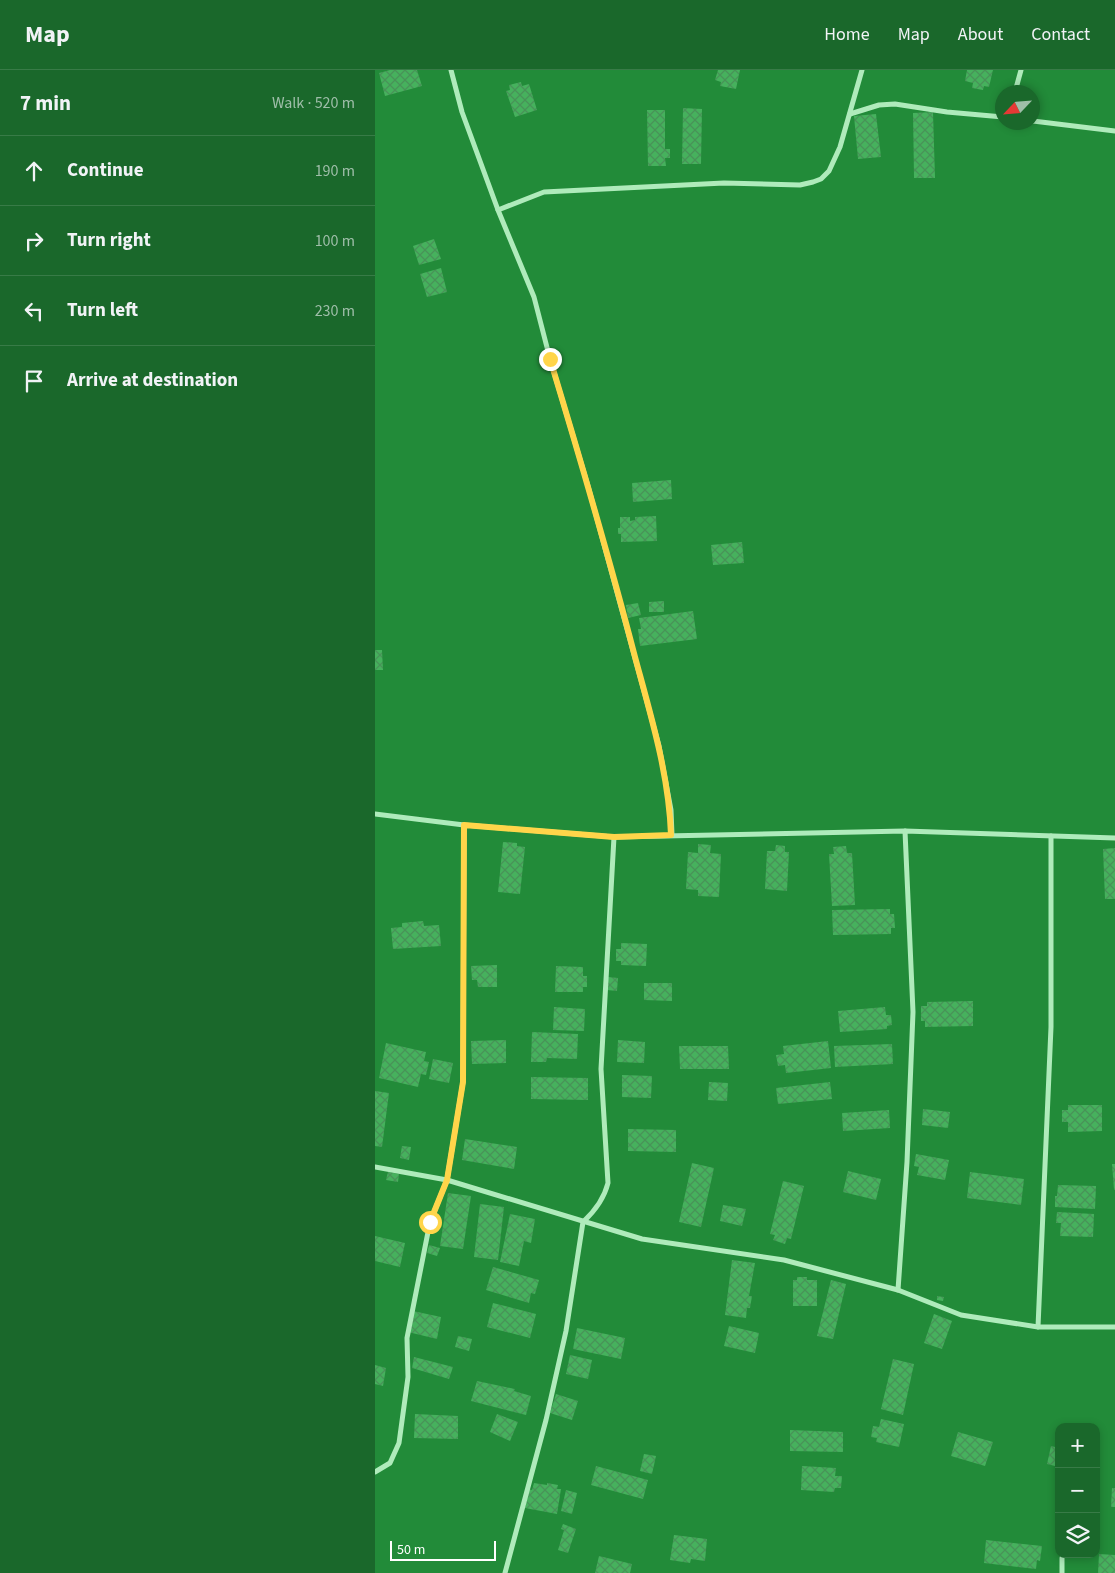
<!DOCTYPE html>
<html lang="en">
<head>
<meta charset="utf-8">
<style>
	:root { --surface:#1a682b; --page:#277037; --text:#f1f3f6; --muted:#9fbea9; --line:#387b47 }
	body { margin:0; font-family:"Source Sans 3",sans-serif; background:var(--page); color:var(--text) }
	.controls { position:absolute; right:15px; bottom:15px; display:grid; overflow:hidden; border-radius:10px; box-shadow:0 2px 8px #0003 }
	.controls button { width:45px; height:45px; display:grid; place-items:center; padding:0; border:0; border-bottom:1px solid var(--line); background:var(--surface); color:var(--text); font:25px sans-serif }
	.compass { position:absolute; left:620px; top:15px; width:45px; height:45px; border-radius:50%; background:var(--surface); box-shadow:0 2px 8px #0003; rotate:244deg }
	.scale { position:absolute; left:15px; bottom:12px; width:106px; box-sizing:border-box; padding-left:5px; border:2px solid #fff; border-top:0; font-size:14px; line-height:18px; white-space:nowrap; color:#fff; -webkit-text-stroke:4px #228b39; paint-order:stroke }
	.stop { position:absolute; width:15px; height:15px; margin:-11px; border:4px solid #ffd54a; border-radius:50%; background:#fff }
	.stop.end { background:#ffd54a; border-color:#fff; box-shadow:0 1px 5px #0008 }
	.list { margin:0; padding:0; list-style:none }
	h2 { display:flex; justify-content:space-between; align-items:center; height:65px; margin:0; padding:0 20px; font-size:21px }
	h2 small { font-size:16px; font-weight:400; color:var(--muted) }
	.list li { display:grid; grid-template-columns:32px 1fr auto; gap:15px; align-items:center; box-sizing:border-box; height:70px; padding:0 20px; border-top:1px solid var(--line) }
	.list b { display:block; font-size:19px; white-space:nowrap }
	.list em { font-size:16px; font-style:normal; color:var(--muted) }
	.icon { flex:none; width:28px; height:28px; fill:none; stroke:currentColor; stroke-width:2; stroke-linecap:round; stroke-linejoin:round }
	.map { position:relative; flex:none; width:740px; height:1503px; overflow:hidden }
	header { display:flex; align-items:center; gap:30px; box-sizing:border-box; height:70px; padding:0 25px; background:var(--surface); border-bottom:1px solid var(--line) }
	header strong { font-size:24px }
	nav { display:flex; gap:28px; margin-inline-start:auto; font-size:18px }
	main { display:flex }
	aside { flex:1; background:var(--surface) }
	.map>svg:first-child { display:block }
	.building { fill:url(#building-cross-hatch) }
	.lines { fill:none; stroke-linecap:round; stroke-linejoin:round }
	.minor { stroke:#afebbb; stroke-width:5 }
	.route { stroke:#ffd54a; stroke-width:6 }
</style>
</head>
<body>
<header>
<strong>Map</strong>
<nav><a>Home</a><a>Map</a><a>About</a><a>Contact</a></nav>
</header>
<main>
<aside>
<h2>7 min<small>Walk · 520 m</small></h2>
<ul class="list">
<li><svg class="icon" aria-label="ahead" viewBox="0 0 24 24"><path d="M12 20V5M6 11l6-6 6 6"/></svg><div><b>Continue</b></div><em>190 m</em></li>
<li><svg class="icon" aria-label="right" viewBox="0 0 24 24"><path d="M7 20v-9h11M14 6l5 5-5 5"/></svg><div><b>Turn right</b></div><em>100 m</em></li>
<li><svg class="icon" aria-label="left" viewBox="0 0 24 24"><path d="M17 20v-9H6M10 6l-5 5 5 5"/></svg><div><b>Turn left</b></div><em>230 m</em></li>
<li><svg class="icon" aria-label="arrive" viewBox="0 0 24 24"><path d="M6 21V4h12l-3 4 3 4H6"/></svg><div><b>Arrive at destination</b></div></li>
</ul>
</aside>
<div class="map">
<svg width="740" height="1503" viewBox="0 0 740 1503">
	<defs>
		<pattern id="building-cross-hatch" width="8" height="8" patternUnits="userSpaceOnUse" patternTransform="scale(1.25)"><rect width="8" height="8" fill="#46b15d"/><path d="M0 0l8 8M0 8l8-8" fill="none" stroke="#489358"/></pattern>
	</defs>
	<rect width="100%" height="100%" fill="#228b39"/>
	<!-- building -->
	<g class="building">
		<path d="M 15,0 L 42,0 L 47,16 L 10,26 L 4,3 Z"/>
		<path d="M 343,0 L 365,0 L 361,19 L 345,16 L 346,12 L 340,10 Z"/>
		<path d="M 592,0 L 618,0 L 614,17 L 609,16 L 608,20 L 597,18 L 598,13 L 590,11 Z"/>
		<path d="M 146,12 L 147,16 L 154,14 L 162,40 L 140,47 L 131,21 L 135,20 L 134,15 Z"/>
		<path d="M 308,38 L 327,39 L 326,94 L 307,94 Z"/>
		<path d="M 272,40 L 290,40 L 290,79 L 295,79 L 295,88 L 290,88 L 291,96 L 273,96 Z"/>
		<path d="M 558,42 L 560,108 L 539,108 L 538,43 Z"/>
		<path d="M 501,44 L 506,87 L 483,89 L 479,46 Z"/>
		<path d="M 59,169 L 66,189 L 44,195 L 38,176 Z"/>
		<path d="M 66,198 L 72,222 L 52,227 L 45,204 Z"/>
		<path d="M 296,410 L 297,429 L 258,432 L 257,413 Z"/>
		<path d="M 281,446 L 282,471 L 246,472 L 246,464 L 243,464 L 243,458 L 245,458 L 245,447 L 255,447 L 255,451 L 260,450 L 260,447 Z"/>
		<path d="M 367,472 L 369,493 L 338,495 L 336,475 Z"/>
		<path d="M 289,531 L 289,542 L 274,542 L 274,532 Z"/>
		<path d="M 263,533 L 266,545 L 253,548 L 251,535 Z"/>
		<path d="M 318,541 L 322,569 L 265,576 L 263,559 L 266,559 L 264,548 Z"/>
		<path d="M 0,580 L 7,580 L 8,600 L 0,600 Z"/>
		<path d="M 128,772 L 142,773 L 142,776 L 150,777 L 145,824 L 123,822 Z"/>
		<path d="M 323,774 L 336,775 L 335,783 L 346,784 L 344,827 L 323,826 L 323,820 L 311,819 L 313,782 L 323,783 Z"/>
		<path d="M 401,775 L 410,776 L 410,782 L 414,782 L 412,821 L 390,819 L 392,781 L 400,781 Z"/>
		<path d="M 471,776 L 472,783 L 477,783 L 480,835 L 457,836 L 454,784 L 459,784 L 458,777 Z"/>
		<path d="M 740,778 L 740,829 L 730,829 L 728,779 Z"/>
		<path d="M 515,839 L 515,844 L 519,844 L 520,858 L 516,858 L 516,864 L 458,865 L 457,840 Z"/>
		<path d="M 48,851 L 49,856 L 64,855 L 66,876 L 18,879 L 16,858 L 27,857 L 27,853 Z"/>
		<path d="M 246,873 L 272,874 L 271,896 L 246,895 L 246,891 L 241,891 L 241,879 L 246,879 Z"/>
		<path d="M 122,895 L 122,917 L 103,917 L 102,910 L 97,910 L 96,896 Z"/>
		<path d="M 181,896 L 208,897 L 208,906 L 212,906 L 212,917 L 208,917 L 208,922 L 180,922 Z"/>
		<path d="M 233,907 L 243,908 L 242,921 L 232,920 Z"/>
		<path d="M 269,913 L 297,913 L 297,931 L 269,930 Z"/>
		<path d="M 598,931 L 598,956 L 550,957 L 550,951 L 546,951 L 546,936 L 552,936 L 552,932 Z"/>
		<path d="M 179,937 L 210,939 L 209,961 L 178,960 Z"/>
		<path d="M 510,937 L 511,945 L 516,945 L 517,955 L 512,956 L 512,959 L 465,962 L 463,941 Z"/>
		<path d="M 157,962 L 203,964 L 202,989 L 172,988 L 171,992 L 156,992 Z"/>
		<path d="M 131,970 L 131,993 L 97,994 L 96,971 Z"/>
		<path d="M 243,970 L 270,972 L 269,993 L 242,992 Z"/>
		<path d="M 453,971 L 456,998 L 411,1003 L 410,995 L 403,996 L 401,985 L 409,984 L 408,976 Z"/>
		<path d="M 11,973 L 51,982 L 49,991 L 54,992 L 51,1005 L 46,1004 L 43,1017 L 4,1008 Z"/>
		<path d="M 517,974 L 518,994 L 460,997 L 459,976 Z"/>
		<path d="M 304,976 L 353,976 L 354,999 L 305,999 Z"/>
		<path d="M 58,989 L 78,993 L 74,1013 L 54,1009 Z"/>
		<path d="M 247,1005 L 277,1006 L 276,1028 L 247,1027 Z"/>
		<path d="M 156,1007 L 213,1008 L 213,1030 L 156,1029 Z"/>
		<path d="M 334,1012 L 353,1013 L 352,1031 L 333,1030 Z"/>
		<path d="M 455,1012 L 457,1029 L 403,1034 L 401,1018 Z"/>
		<path d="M 0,1021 L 14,1023 L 7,1077 L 0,1076 Z"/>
		<path d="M 693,1035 L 727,1035 L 727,1061 L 693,1062 L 693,1052 L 687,1052 L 687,1040 L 693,1040 Z"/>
		<path d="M 548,1039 L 575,1042 L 573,1058 L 547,1055 Z"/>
		<path d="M 514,1040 L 515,1058 L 468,1061 L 467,1043 Z"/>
		<path d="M 253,1059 L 301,1060 L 301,1082 L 253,1081 Z"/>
		<path d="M 90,1069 L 142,1077 L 139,1099 L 87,1090 Z"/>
		<path d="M 27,1076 L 36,1077 L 34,1090 L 25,1088 Z"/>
		<path d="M 541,1084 L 574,1090 L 570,1110 L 542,1105 L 544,1097 L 539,1096 Z"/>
		<path d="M 317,1093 L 339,1098 L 326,1157 L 304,1152 Z"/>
		<path d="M 737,1094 L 740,1094 L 740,1120 L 739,1120 Z"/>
		<path d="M 473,1101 L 506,1109 L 501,1130 L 468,1122 Z"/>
		<path d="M 13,1102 L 24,1104 L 23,1112 L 11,1110 Z"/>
		<path d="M 595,1102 L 649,1109 L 646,1135 L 592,1128 Z"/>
		<path d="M 408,1111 L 429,1116 L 416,1169 L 412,1168 L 410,1174 L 398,1170 L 400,1165 L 395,1164 Z"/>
		<path d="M 683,1115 L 721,1116 L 720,1139 L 680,1137 L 680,1126 L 682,1126 Z"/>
		<path d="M 73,1123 L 96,1126 L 88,1179 L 65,1176 Z"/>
		<path d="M 105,1134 L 129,1137 L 123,1190 L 99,1187 Z"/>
		<path d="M 348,1135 L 371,1139 L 367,1156 L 345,1151 Z"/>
		<path d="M 682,1142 L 719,1144 L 718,1167 L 685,1166 L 686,1153 L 681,1153 Z"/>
		<path d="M 135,1144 L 160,1149 L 156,1173 L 149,1171 L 144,1196 L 125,1192 Z"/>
		<path d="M 0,1166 L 30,1173 L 25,1197 L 0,1191 Z"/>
		<path d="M 54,1175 L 65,1178 L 62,1186 L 52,1183 Z"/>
		<path d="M 357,1190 L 380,1193 L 374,1226 L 377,1226 L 375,1238 L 372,1238 L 371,1248 L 350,1245 Z"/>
		<path d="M 118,1197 L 164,1210 L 160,1224 L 156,1223 L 154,1233 L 111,1220 Z"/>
		<path d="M 422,1207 L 432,1207 L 432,1210 L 442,1210 L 442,1236 L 418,1236 L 418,1210 L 422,1210 Z"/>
		<path d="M 456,1210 L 471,1214 L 458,1269 L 442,1266 Z"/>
		<path d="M 562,1226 L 569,1227 L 568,1231 L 562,1230 Z"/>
		<path d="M 118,1233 L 161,1244 L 155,1268 L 112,1257 Z"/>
		<path d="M 38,1241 L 66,1247 L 62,1269 L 33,1262 Z"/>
		<path d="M 559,1244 L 577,1251 L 567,1279 L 549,1273 Z"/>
		<path d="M 354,1256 L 384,1263 L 380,1283 L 349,1276 Z"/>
		<path d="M 202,1258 L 250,1268 L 246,1289 L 198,1279 Z"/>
		<path d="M 83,1266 L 97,1269 L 94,1281 L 80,1277 Z"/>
		<path d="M 195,1285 L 217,1290 L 213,1309 L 191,1304 Z"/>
		<path d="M 39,1287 L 78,1297 L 74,1309 L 37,1298 Z"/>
		<path d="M 518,1289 L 539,1294 L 528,1345 L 506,1339 Z"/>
		<path d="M 0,1295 L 11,1298 L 8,1316 L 0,1314 Z"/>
		<path d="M 102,1311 L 140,1319 L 139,1321 L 156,1326 L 151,1345 L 96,1331 Z"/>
		<path d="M 181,1324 L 203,1331 L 197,1350 L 175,1343 Z"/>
		<path d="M 40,1344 L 83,1346 L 83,1369 L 39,1368 Z"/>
		<path d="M 122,1344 L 143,1352 L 135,1371 L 115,1362 Z"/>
		<path d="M 506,1349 L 529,1354 L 524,1377 L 501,1372 L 502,1368 L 496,1367 L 498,1356 L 504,1357 Z"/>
		<path d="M 415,1360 L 468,1362 L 468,1382 L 415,1381 Z"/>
		<path d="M 583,1362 L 618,1372 L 610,1396 L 576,1386 Z"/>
		<path d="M 676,1376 L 684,1378 L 684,1397 L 672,1394 Z"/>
		<path d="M 269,1384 L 281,1386 L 277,1404 L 265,1401 Z"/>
		<path d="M 221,1396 L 273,1410 L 268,1429 L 216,1415 Z"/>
		<path d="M 427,1396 L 461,1398 L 460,1406 L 467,1406 L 466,1418 L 460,1418 L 459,1422 L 426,1420 Z"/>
		<path d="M 159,1413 L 172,1415 L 172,1413 L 183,1415 L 182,1419 L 186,1419 L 182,1444 L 150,1438 L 153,1419 L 157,1420 Z"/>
		<path d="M 737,1418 L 740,1418 L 740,1437 L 736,1437 Z"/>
		<path d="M 191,1420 L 202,1423 L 197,1444 L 186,1441 Z"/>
		<path d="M 188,1454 L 201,1459 L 193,1483 L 183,1480 L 189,1460 L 186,1459 Z"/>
		<path d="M 299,1465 L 332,1469 L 330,1491 L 316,1489 L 315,1493 L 295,1490 Z"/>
		<path d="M 611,1470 L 667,1476 L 665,1491 L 662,1490 L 661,1499 L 609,1493 Z"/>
		<path d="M 724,1484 L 740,1485 L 740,1503 L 723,1503 Z"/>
		<path d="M 224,1486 L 257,1494 L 255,1503 L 220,1503 Z"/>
	</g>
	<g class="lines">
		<!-- minor -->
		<g class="minor">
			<path d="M 76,0 L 87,42 L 123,140"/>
			<path d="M 640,22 L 646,0"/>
			<path d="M 475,44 L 504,35 L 520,34 L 572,42 L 628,47"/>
			<path d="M 658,51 L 740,61"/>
			<path d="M 0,744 L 89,755 L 239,767 L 530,761 L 740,768"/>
			<path d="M 297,765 L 296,740 L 284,676 L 213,416 L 175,289 L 159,227 L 123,140 L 169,122 L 349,113 L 425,115 L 438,112 L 446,109 L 454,101 L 465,77 L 487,0"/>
			<path d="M 0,1097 L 72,1110 L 267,1169 L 409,1190 L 523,1220 L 586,1245 L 663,1257 L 740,1257"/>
			<path d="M 523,1220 L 532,1092 L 538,942 L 530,761"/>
			<path d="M 663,1257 L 676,957 L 676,766"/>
			<path d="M 0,1402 L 15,1393 L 24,1373 L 33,1307 L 32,1268 L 55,1152 L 72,1110 L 88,1012 L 89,755"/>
			<path d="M 130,1503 L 171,1350 L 191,1261 L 208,1152 C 220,1141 229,1129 233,1113 L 226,999 L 239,767"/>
			<path d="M 687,1503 L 687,1488"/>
		</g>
	</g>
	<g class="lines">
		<!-- route -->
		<path class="route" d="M 55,1152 L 72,1110 L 88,1012 L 89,755 L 239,767 L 296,765 C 294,705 276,646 260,587 C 234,487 205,388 175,289"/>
	</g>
</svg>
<div class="controls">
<button>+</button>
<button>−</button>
<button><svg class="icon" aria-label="layers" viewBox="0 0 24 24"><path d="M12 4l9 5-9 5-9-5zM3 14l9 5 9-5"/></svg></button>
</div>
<svg class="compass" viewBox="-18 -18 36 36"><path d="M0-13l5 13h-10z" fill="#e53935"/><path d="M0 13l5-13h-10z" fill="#9fbea9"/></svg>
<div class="scale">50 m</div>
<div class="stop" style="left:55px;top:1152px"></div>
<div class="stop end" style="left:175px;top:289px"></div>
</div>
</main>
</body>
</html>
